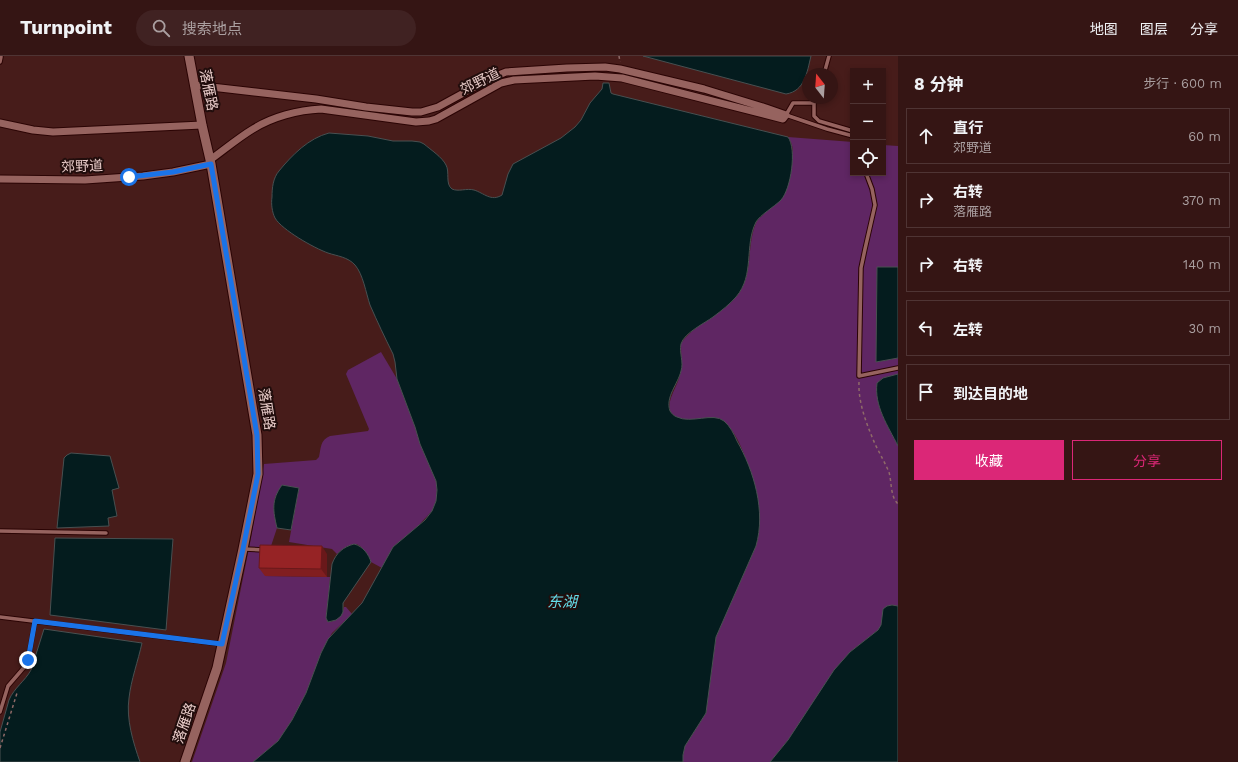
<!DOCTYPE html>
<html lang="zh">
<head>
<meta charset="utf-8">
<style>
	:root { --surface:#351514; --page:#402222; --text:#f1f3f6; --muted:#aa9fa0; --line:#4f3434; --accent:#db2777 }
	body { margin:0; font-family:"Work Sans","Noto Sans SC",sans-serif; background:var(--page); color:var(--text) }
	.controls { position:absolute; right:12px; top:12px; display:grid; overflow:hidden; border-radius:0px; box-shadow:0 2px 6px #0003 }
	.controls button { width:36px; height:36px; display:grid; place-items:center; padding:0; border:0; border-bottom:1px solid var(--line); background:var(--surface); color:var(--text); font:20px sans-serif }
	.compass { position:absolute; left:802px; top:12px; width:36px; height:36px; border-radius:50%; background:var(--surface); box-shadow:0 2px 6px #0003; rotate:343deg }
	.stop { position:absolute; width:12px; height:12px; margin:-9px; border:3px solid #1a73e8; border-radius:50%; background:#fff }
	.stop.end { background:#1a73e8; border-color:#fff; box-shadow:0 1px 4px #0008 }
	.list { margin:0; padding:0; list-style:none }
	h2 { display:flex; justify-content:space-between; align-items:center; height:52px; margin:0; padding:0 16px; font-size:17px }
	h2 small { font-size:13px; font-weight:400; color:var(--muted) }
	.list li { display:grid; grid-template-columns:26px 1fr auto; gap:12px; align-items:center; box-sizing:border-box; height:56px; margin:0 8px 8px; padding:0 8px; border:1px solid var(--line); border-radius:0px }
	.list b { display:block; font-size:15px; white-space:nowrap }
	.list p { margin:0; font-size:13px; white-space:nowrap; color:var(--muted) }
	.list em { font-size:13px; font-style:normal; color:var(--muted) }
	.actions { display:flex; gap:8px; padding:12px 16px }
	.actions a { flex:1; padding:9px 0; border:1px solid var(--accent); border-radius:0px; text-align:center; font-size:14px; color:var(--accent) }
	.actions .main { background:var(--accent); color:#fff }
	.icon { flex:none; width:22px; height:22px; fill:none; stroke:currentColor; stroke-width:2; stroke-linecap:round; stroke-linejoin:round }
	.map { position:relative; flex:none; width:898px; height:706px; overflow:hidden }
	header { display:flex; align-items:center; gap:24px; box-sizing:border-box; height:56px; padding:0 20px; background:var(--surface); border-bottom:1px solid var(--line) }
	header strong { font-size:19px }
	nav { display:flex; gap:22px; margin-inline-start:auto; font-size:14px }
	.search { width:280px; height:36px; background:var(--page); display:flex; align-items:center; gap:10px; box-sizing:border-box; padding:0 14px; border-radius:22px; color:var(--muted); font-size:15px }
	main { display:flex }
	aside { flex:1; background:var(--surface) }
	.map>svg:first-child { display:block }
	.green { fill:#5f2663 }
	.water { fill:#041c1e; stroke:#485051 }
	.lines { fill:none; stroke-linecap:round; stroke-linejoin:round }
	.service-casing { stroke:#2b0404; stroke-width:5.5 }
	.minor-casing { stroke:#2b0404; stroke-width:9 }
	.tertiary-casing { stroke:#2b0404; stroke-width:11 }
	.path { stroke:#8f6a68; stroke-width:1.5; stroke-dasharray:3 3; stroke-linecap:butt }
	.service { stroke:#96635f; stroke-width:3.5 }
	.minor { stroke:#96635f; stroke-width:7 }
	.tertiary { stroke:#96635f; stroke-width:9 }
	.wall { fill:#811e20 }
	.shaded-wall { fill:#69181a }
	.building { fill:#962325; stroke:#69181a }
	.route { stroke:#1a73e8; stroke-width:5 }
	.labels { text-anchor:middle; stroke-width:4; stroke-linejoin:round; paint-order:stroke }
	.street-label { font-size:14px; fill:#e8cbc8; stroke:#210d0c }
	.water-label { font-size:15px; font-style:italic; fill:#64dce9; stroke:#210d0c }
</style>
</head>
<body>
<header>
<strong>Turnpoint</strong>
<div class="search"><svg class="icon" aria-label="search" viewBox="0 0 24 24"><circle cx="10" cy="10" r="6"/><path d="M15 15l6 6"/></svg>搜索地点</div>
<nav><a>地图</a><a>图层</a><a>分享</a></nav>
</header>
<main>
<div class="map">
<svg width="898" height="706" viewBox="0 0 898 706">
	<rect width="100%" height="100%" fill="#471c1a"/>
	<!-- green -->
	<g class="green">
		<path d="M 788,81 L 853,86 L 853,117 L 883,117 L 883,89 L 898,90 L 898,211 L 878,211 L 876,306 L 898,302 L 898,318 L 883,322 L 880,324 L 877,332 L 879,350 L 898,390 L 898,550 L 892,549 L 882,565 L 881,570 L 878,574 L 850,596 L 788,684 L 770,706 L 683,706 L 683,699 L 685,690 L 706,657 L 716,581 L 756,490 C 758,481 760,474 759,465 C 759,442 745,389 730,372 C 727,368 722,365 719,362 C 708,362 694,366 685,364 C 655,358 677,334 680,319 C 682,309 681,298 681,288 C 691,270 723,258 737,240 C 754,219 746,191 756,167 C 758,162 763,160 765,156 C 773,143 778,128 785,114 C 787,109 792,103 792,98 C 794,92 791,85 788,81 Z"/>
		<path d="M 381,296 L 397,323 L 415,371 L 420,388 L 436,425 L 437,434 L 436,445 L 432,455 L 415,473 L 393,491 L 382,512 L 371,506 C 369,501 362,487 354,488 C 348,489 341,494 337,498 L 332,493 L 289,486 L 299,432 L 282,430 L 275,441 L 274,456 L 277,472 L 269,496 L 265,520 L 330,521 L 329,536 L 326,562 L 328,566 C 336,566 343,559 344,551 L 346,551 L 352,558 L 332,577 L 321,597 L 306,637 L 292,664 L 278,685 L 253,706 L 192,706 L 226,607 L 251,482 L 264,408 L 316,404 L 319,401 C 321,392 320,384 330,380 L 368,375 L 369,373 L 346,318 L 348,314 Z"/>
	</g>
	<!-- water -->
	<g class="water">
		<path d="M 643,0 L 811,0 C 807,16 805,35 786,38 Z"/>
		<path d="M 603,27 L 609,27 L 611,37 L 613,38 L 788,81 C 797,93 791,133 781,144 C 774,151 760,159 756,166 C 744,190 755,219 736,241 C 730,248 721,255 713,261 C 705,267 684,277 681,288 C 679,297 684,306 681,315 C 678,328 665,341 670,355 C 672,358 674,360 677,361 C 691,368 713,356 724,365 C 730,370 734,378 737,385 C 754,415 766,455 756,490 L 716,581 L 706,657 L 685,690 L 683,699 L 683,706 L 253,706 L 278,685 L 292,664 L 306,637 L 321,597 L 328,583 L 362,547 L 393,491 L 425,464 L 432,455 L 436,445 L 437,434 L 436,425 L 420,388 L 415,371 L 397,323 L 395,306 L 393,298 C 385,282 377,265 370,249 C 366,237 363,218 355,209 C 348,201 337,200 328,197 C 314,192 282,174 275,162 C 272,156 271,148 272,141 C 272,132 273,122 279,115 C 292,99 309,82 329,77 L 368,80 L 393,85 L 412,85 L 420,86 L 424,88 C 431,94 442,101 446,109 C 450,116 445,128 452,133 C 458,136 467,132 474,134 C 484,137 491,146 502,139 L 508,118 L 513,108 L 561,82 L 575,71 L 581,64 L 590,47 L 602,33 Z"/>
		<path d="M 877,211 L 898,211 L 898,302 L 876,306 Z"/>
		<path d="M 898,318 L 898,390 C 888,370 874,350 877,327 L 883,322 Z"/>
		<path d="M 71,397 L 110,400 L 119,432 L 112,434 L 117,460 L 108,462 L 109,470 L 57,472 L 64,402 L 67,399 Z"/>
		<path d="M 282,429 L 299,432 L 291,474 L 277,472 C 273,455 271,444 282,429 Z"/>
		<path d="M 55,482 L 173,483 L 166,574 L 50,559 Z"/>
		<path d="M 354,488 C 363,490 369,499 371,506 L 343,547 L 343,556 L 341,560 L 336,564 L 328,566 L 326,562 L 332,508 C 336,497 343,491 354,488 Z"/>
		<path d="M 892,549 L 898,550 L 898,706 L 770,706 L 788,684 L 834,614 L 850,596 L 878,574 L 881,569 L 883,553 L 887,550 Z"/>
		<path d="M 44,573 L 142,587 C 138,605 131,624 129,642 C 126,663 133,686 140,706 L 0,706 L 0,676 L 9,644 C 14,632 25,625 31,614 Z"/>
	</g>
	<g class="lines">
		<defs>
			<g id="service">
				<path d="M 0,6 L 1,1"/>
				<path d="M 824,18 L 829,0"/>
				<path d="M 816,42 L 814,47 L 793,47 L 786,59 L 827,73 L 853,80"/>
				<path d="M 814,47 L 814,60 L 819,65 L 853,75"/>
				<path d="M 866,117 L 872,133 L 875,149 L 865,193 L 861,212 L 859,320 L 898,312"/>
				<path d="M 0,475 L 106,477"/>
				<path d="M 244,493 L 264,494"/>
				<path d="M 0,561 L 221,588"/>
				<path d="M 0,656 L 8,630 L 27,608 L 28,604 L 35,565"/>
			</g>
			<g id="minor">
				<path d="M 194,29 L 316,43 L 366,51 L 412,56 L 421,56 L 438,51 L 491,22 L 506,16 L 567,12 L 605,11 L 620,13 L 704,33 L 766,52 L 786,59 L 783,63 L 622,22 L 595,20 L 514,24 L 501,27 L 436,63 L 429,65 L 416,66 L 321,53 C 298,54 272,61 253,73 C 238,82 224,94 210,104"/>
				<path d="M 0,67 L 33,74 L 53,76 L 202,69"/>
				<path d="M 0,123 L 85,124 L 143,120 L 173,116 L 211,108"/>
			</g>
			<path id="tertiary" d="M 185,706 L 217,612 L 243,493 L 258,418 L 257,379 L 211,108 L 202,69 L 189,0"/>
		</defs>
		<!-- service casing -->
		<use href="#service" class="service-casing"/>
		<!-- minor casing -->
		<use href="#minor" class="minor-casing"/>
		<!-- tertiary casing -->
		<use href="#tertiary" class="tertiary-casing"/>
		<!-- path -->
		<g class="path">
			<path d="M 619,0 L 620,6"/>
			<path d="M 859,326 C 858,347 867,369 875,388 C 880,398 885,407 889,416 C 892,427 890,440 898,448"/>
			<path d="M 0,692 L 17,637"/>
		</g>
		<!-- service -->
		<use href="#service" class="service"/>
		<!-- minor -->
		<use href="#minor" class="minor"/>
		<!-- tertiary -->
		<use href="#tertiary" class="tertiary"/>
	</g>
	<!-- wall -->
	<path class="wall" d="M 327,498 L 327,521 L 265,520 L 259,512 Z"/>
	<!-- shaded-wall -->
	<path class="shaded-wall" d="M 322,490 L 327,498 L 327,521 L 321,513 Z"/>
	<!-- building -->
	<path class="building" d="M 260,489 L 322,490 L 321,513 L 259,512 Z"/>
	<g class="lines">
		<!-- route -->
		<path class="route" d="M 28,604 L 35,565 L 222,588 L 243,493 L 258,418 L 257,379 L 211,108 L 173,116 L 129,121"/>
	</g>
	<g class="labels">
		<!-- street labels -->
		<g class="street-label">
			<text transform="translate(480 25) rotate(-26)" y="5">郊野道</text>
			<text transform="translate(209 34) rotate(79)" y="5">落雁路</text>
			<text transform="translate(82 110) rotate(-2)" y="5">郊野道</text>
			<text transform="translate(267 353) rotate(81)" y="5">落雁路</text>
			<text transform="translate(184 667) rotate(-71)" y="5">落雁路</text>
		</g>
		<!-- water labels -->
		<g class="water-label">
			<text x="562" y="551">东湖</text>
		</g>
	</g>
</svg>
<div class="controls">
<button>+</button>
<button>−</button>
<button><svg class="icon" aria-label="locate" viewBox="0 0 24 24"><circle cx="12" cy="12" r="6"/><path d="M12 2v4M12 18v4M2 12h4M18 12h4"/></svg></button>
</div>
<svg class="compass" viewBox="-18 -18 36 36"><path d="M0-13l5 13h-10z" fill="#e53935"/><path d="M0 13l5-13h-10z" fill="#aa9fa0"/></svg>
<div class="stop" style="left:129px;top:121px"></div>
<div class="stop end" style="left:28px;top:604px"></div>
</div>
<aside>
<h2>8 分钟<small>步行 · 600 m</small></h2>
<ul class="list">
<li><svg class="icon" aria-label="ahead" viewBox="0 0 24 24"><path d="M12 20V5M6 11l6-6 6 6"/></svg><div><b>直行</b><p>郊野道</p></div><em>60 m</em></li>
<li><svg class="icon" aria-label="right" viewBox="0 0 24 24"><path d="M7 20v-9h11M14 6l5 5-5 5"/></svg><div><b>右转</b><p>落雁路</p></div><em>370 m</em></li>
<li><svg class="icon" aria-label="right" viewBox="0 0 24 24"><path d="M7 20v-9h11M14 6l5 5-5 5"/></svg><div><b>右转</b></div><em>140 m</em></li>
<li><svg class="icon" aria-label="left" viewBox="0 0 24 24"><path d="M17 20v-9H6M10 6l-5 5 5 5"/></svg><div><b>左转</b></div><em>30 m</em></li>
<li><svg class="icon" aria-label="arrive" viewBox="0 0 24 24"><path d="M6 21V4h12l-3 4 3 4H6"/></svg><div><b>到达目的地</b></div></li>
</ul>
<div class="actions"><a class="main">收藏</a><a>分享</a></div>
</aside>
</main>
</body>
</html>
